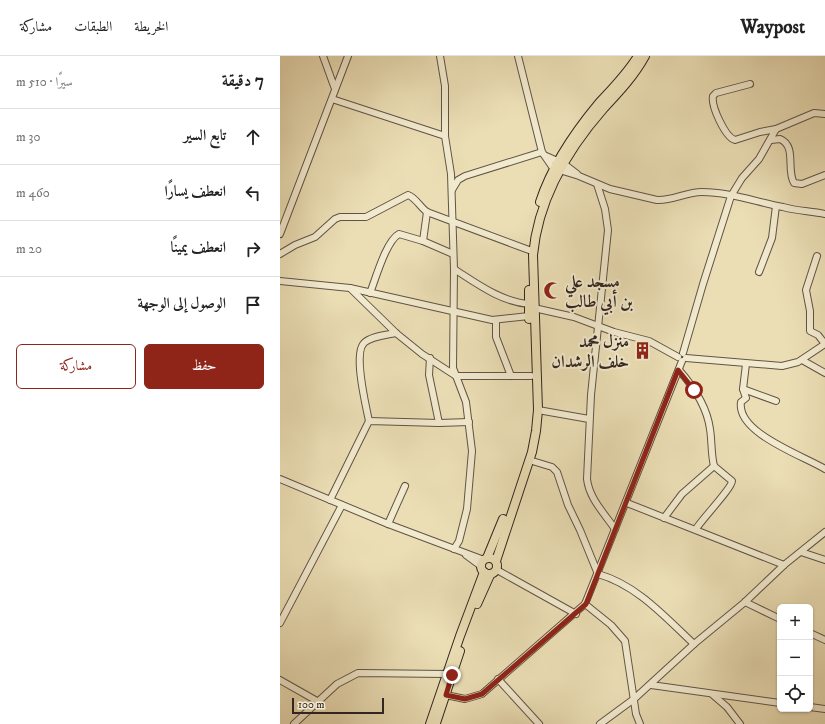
<!DOCTYPE html>
<html lang="ar">
<head>
<meta charset="utf-8">
<style>
	:root { --surface:#fff; --page:#f6f6f6; --text:#222; --muted:#767676; --line:#e0e0e0; --accent:#8f2418 }
	body { margin:0; font-family:"IM FELL DW Pica",Amiri,serif; background:var(--page); color:var(--text); direction:rtl }
	.controls { position:absolute; right:12px; bottom:12px; display:grid; overflow:hidden; border-radius:6px; box-shadow:0 1px 3px #0004 }
	.controls button { width:36px; height:36px; display:grid; place-items:center; padding:0; border:0; border-bottom:1px solid var(--line); background:var(--surface); color:var(--text); font:20px sans-serif }
	.scale { position:absolute; left:12px; bottom:10px; width:92px; box-sizing:border-box; padding-left:4px; border:2px solid #312620; border-top:0; font-size:11px; line-height:14px; white-space:nowrap; color:#312620; -webkit-text-stroke:3px #f2eacf; paint-order:stroke }
	.stop { position:absolute; width:12px; height:12px; margin:-9px; border:3px solid #8f2418; border-radius:50%; background:#fff }
	.stop.end { background:#8f2418; border-color:#fff; box-shadow:0 1px 4px #0008 }
	.list { margin:0; padding:0; list-style:none }
	h2 { display:flex; justify-content:space-between; align-items:center; height:52px; margin:0; padding:0 16px; font-size:17px }
	h2 small { font-size:13px; font-weight:400; color:var(--muted) }
	.list li { display:grid; grid-template-columns:26px 1fr auto; gap:12px; align-items:center; box-sizing:border-box; height:56px; padding:0 16px; border-top:1px solid var(--line) }
	.list b { display:block; font-size:15px; white-space:nowrap }
	.list em { font-size:13px; font-style:normal; color:var(--muted) }
	.actions { display:flex; gap:8px; padding:12px 16px }
	.actions a { flex:1; padding:9px 0; border:1px solid var(--accent); border-radius:6px; text-align:center; font-size:14px; color:var(--accent) }
	.actions .main { background:var(--accent); color:#fff }
	.icon { flex:none; width:22px; height:22px; fill:none; stroke:currentColor; stroke-width:2; stroke-linecap:round; stroke-linejoin:round }
	.map { position:relative; flex:none; width:545px; height:668px; overflow:hidden; direction:ltr }
	header { display:flex; align-items:center; gap:24px; box-sizing:border-box; height:56px; padding:0 20px; background:var(--surface); border-bottom:1px solid var(--line) }
	header strong { font-size:19px }
	nav { display:flex; gap:22px; margin-inline-start:auto; font-size:14px }
	main { display:flex }
	aside { flex:1; background:var(--surface) }
	.map>svg:first-child { display:block }
	.lines { fill:none; stroke-linecap:round; stroke-linejoin:round }
	.minor-casing { stroke:#605445; stroke-width:8 }
	.major-casing { stroke:#312620; stroke-width:10 }
	.minor { stroke:#f2eacf; stroke-width:6 }
	.major { stroke:#ebdeb5; stroke-width:8 }
	.route { stroke:#8f2418; stroke-width:5 }
	.labels { text-anchor:middle; stroke-width:4; stroke-linejoin:round; paint-order:stroke }
	.poi-label { font-size:17px; font-weight:bold; fill:#312620; stroke:#f2eacf; text-anchor:start }
</style>
</head>
<body>
<header>
<strong>Waypost</strong>
<nav><a>الخريطة</a><a>الطبقات</a><a>مشاركة</a></nav>
</header>
<main>
<div class="map">
<svg width="545" height="668" viewBox="0 0 545 668">
	<rect width="100%" height="100%" fill="#ebdeb5"/>
	<filter id="stains"><feTurbulence type="fractalNoise" baseFrequency=".005" numOctaves="4"/><feColorMatrix values="0 0 0 0 .2 0 0 0 0 .09 0 0 0 0 .02 0 0 0 .5 -.17"/></filter>
	<radialGradient id="worn" r=".72"><stop offset=".6" stop-color="#630" stop-opacity="0"/><stop offset="1" stop-color="#630" stop-opacity=".3"/></radialGradient>
	<g class="lines">
		<defs>
			<g id="minor">
				<path d="M 43,0 L 55,33"/>
				<path d="M 160,0 L 165,30 L 165,80 L 171,118 L 174,213 L 173,312 L 186,346 L 192,395 L 187,453 L 179,485 L 174,493"/>
				<path d="M 238,0 L 262,96 L 273,112 L 299,120 L 330,133 L 377,144 C 392,145 406,136 422,136 C 449,136 476,146 503,151 C 517,155 531,155 545,158"/>
				<path d="M 470,28 L 436,37 L 433,40 C 431,50 445,81 455,84 L 480,76 L 496,73"/>
				<path d="M 52,43 L 165,80"/>
				<path d="M 491,84 L 500,83 C 517,90 506,114 514,127 L 522,128 L 545,119"/>
				<path d="M 266,100 L 284,108 L 297,118"/>
				<path d="M 317,128 L 325,153 L 328,174 L 311,339 L 307,423 C 309,442 324,457 335,473"/>
				<path d="M 172,134 L 178,124 L 185,120 L 262,96"/>
				<path d="M 0,178 L 68,0"/>
				<path d="M 143,185 L 147,156"/>
				<path d="M 0,198 L 15,189 L 35,181 L 55,163 L 60,161 L 86,161 L 128,139 C 135,141 140,151 147,156 L 249,194"/>
				<path d="M 537,200 L 526,234 L 530,255 L 530,275 L 538,279 L 545,288"/>
				<path d="M 174,213 C 196,227 221,246 249,248"/>
				<path d="M 479,216 L 492,182 L 496,150"/>
				<path d="M 0,225 L 70,232 L 116,277 L 142,298 L 176,320 L 251,320"/>
				<path d="M 70,232 L 212,264 L 249,260"/>
				<path d="M 90,237 C 96,222 106,185 119,178 L 143,185 L 173,198"/>
				<path d="M 254,252 L 294,261 L 334,276 L 369,285 L 398,301"/>
				<path d="M 216,264 L 216,281 L 231,320"/>
				<path d="M 403,297 L 423,228 L 451,140 L 462,122 L 479,103 L 496,73 L 534,57 L 545,58"/>
				<path d="M 150,302 L 149,319 L 159,367"/>
				<path d="M 406,302 L 502,310 L 518,306 L 545,288"/>
				<path d="M 522,304 L 545,317"/>
				<path d="M 466,308 L 463,333 L 466,342 L 461,346 C 456,377 524,400 545,413"/>
				<path d="M 399,314 C 413,330 427,351 430,373 C 432,386 431,398 434,410 L 452,425 C 452,432 422,463 416,473"/>
				<path d="M 463,333 L 496,345"/>
				<path d="M 258,354 L 309,363"/>
				<path d="M 89,365 C 86,350 73,298 84,287 C 91,280 107,279 116,277"/>
				<path d="M 249,404 L 272,411 L 277,416 L 288,449 L 300,474 L 318,518 C 357,529 385,561 414,588"/>
				<path d="M 0,423 L 108,468 L 204,504"/>
				<path d="M 50,444 L 89,365 L 159,367 L 189,366"/>
				<path d="M 347,447 L 504,509"/>
				<path d="M 384,462 L 402,438 L 434,410"/>
				<path d="M 108,468 L 125,430"/>
				<path d="M 521,496 L 545,504"/>
				<path d="M 186,499 L 201,510"/>
				<path d="M 217,514 L 296,558"/>
				<path d="M 465,546 L 500,563"/>
				<path d="M 305,548 L 331,569 L 345,585 L 356,658 L 360,668"/>
				<path d="M 0,567 L 62,449"/>
				<path d="M 530,577 L 545,584"/>
				<path d="M 218,623 L 259,668"/>
				<path d="M 0,624 L 37,645"/>
				<path d="M 371,629 L 500,647"/>
				<path d="M 166,639 L 185,643 L 202,638 L 305,548 L 402,305"/>
				<path d="M 433,639 L 447,651 L 460,668"/>
				<path d="M 530,651 L 545,653"/>
				<path d="M 14,668 L 57,628 L 78,617 L 167,618"/>
				<path d="M 320,668 L 354,643 L 414,588 L 465,546 L 504,509 L 545,476"/>
			</g>
			<g id="major">
				<path d="M 260,146 C 272,109 294,77 319,47 C 333,32 347,18 358,0"/>
				<path d="M 249,234 L 249,263"/>
				<circle cx="209" cy="510" r="8"/>
				<path d="M 207,502 L 223,463"/>
				<path d="M 216,505 L 252,396 L 256,375 L 258,354 L 253,199 C 258,144 288,93 324,52 C 339,36 354,20 365,0"/>
				<path d="M 197,548 L 210,519"/>
				<path d="M 156,667 L 180,595"/>
				<path d="M 150,668 L 180,580 L 204,516"/>
			</g>
		</defs>
		<!-- minor casing -->
		<use href="#minor" class="minor-casing"/>
		<!-- major casing -->
		<use href="#major" class="major-casing"/>
		<!-- minor -->
		<use href="#minor" class="minor"/>
		<!-- major -->
		<use href="#major" class="major"/>
	</g>
	<g class="lines">
		<!-- route -->
		<path class="route" d="M 172,619 L 166,639 L 185,643 L 202,638 L 306,548 L 398,314 L 414,334"/>
	</g>
	<!-- icons -->
	<defs>
		<symbol id="mosque-bare" viewBox="-9 -9 18 18"><path d="M3.5-4.9A6 6 0 1 0 3.5 4.9A5 5 0 1 1 3.5-4.9Z" fill="#8f2418" stroke="#f2eacf" stroke-width="2.5" paint-order="stroke"/></symbol>
		<symbol id="building-bare" viewBox="-9 -9 18 18"><path d="M-4-6H4V6H1V3H-1V6H-4ZM-2.5-4.3h1.7v1.8h-1.7ZM.8-4.3h1.7v1.8H.8ZM-2.5-1h1.7V.8h-1.7ZM.8-1h1.7V.8H.8Z" fill="#8f2418" stroke="#f2eacf" stroke-width="2.5" paint-order="stroke"/></symbol>
	</defs>
	<g fill-rule="evenodd">
		<use href="#mosque-bare" x="260" y="222" width="25" height="25"/>
		<use href="#building-bare" x="350" y="282" width="25" height="25"/>
	</g>
	<g class="labels">
		<!-- poi labels -->
		<g class="poi-label">
			<text x="285" y="231">مسجد علي<tspan x="285" dy="20">بن أبي طالب</tspan></text>
			<text x="349" y="291" text-anchor="end">منزل محمد<tspan x="349" dy="20">خلف الرشدان</tspan></text>
		</g>
	</g>
	<rect width="100%" height="100%" filter="url(#stains)"/>
	<rect width="100%" height="100%" fill="url(#worn)"/>
</svg>
<div class="controls">
<button>+</button>
<button>−</button>
<button><svg class="icon" aria-label="locate" viewBox="0 0 24 24"><circle cx="12" cy="12" r="6"/><path d="M12 2v4M12 18v4M2 12h4M18 12h4"/></svg></button>
</div>
<div class="scale">100 m</div>
<div class="stop" style="left:414px;top:334px"></div>
<div class="stop end" style="left:172px;top:619px"></div>
</div>
<aside>
<h2>7 دقيقة<small>سيرًا · 510 m</small></h2>
<ul class="list">
<li><svg class="icon" aria-label="ahead" viewBox="0 0 24 24"><path d="M12 20V5M6 11l6-6 6 6"/></svg><div><b>تابع السير</b></div><em>30 m</em></li>
<li><svg class="icon" aria-label="left" viewBox="0 0 24 24"><path d="M17 20v-9H6M10 6l-5 5 5 5"/></svg><div><b>انعطف يسارًا</b></div><em>460 m</em></li>
<li><svg class="icon" aria-label="right" viewBox="0 0 24 24"><path d="M7 20v-9h11M14 6l5 5-5 5"/></svg><div><b>انعطف يمينًا</b></div><em>20 m</em></li>
<li><svg class="icon" aria-label="arrive" viewBox="0 0 24 24"><path d="M6 21V4h12l-3 4 3 4H6"/></svg><div><b>الوصول إلى الوجهة</b></div></li>
</ul>
<div class="actions"><a class="main">حفظ</a><a>مشاركة</a></div>
</aside>
</main>
</body>
</html>
